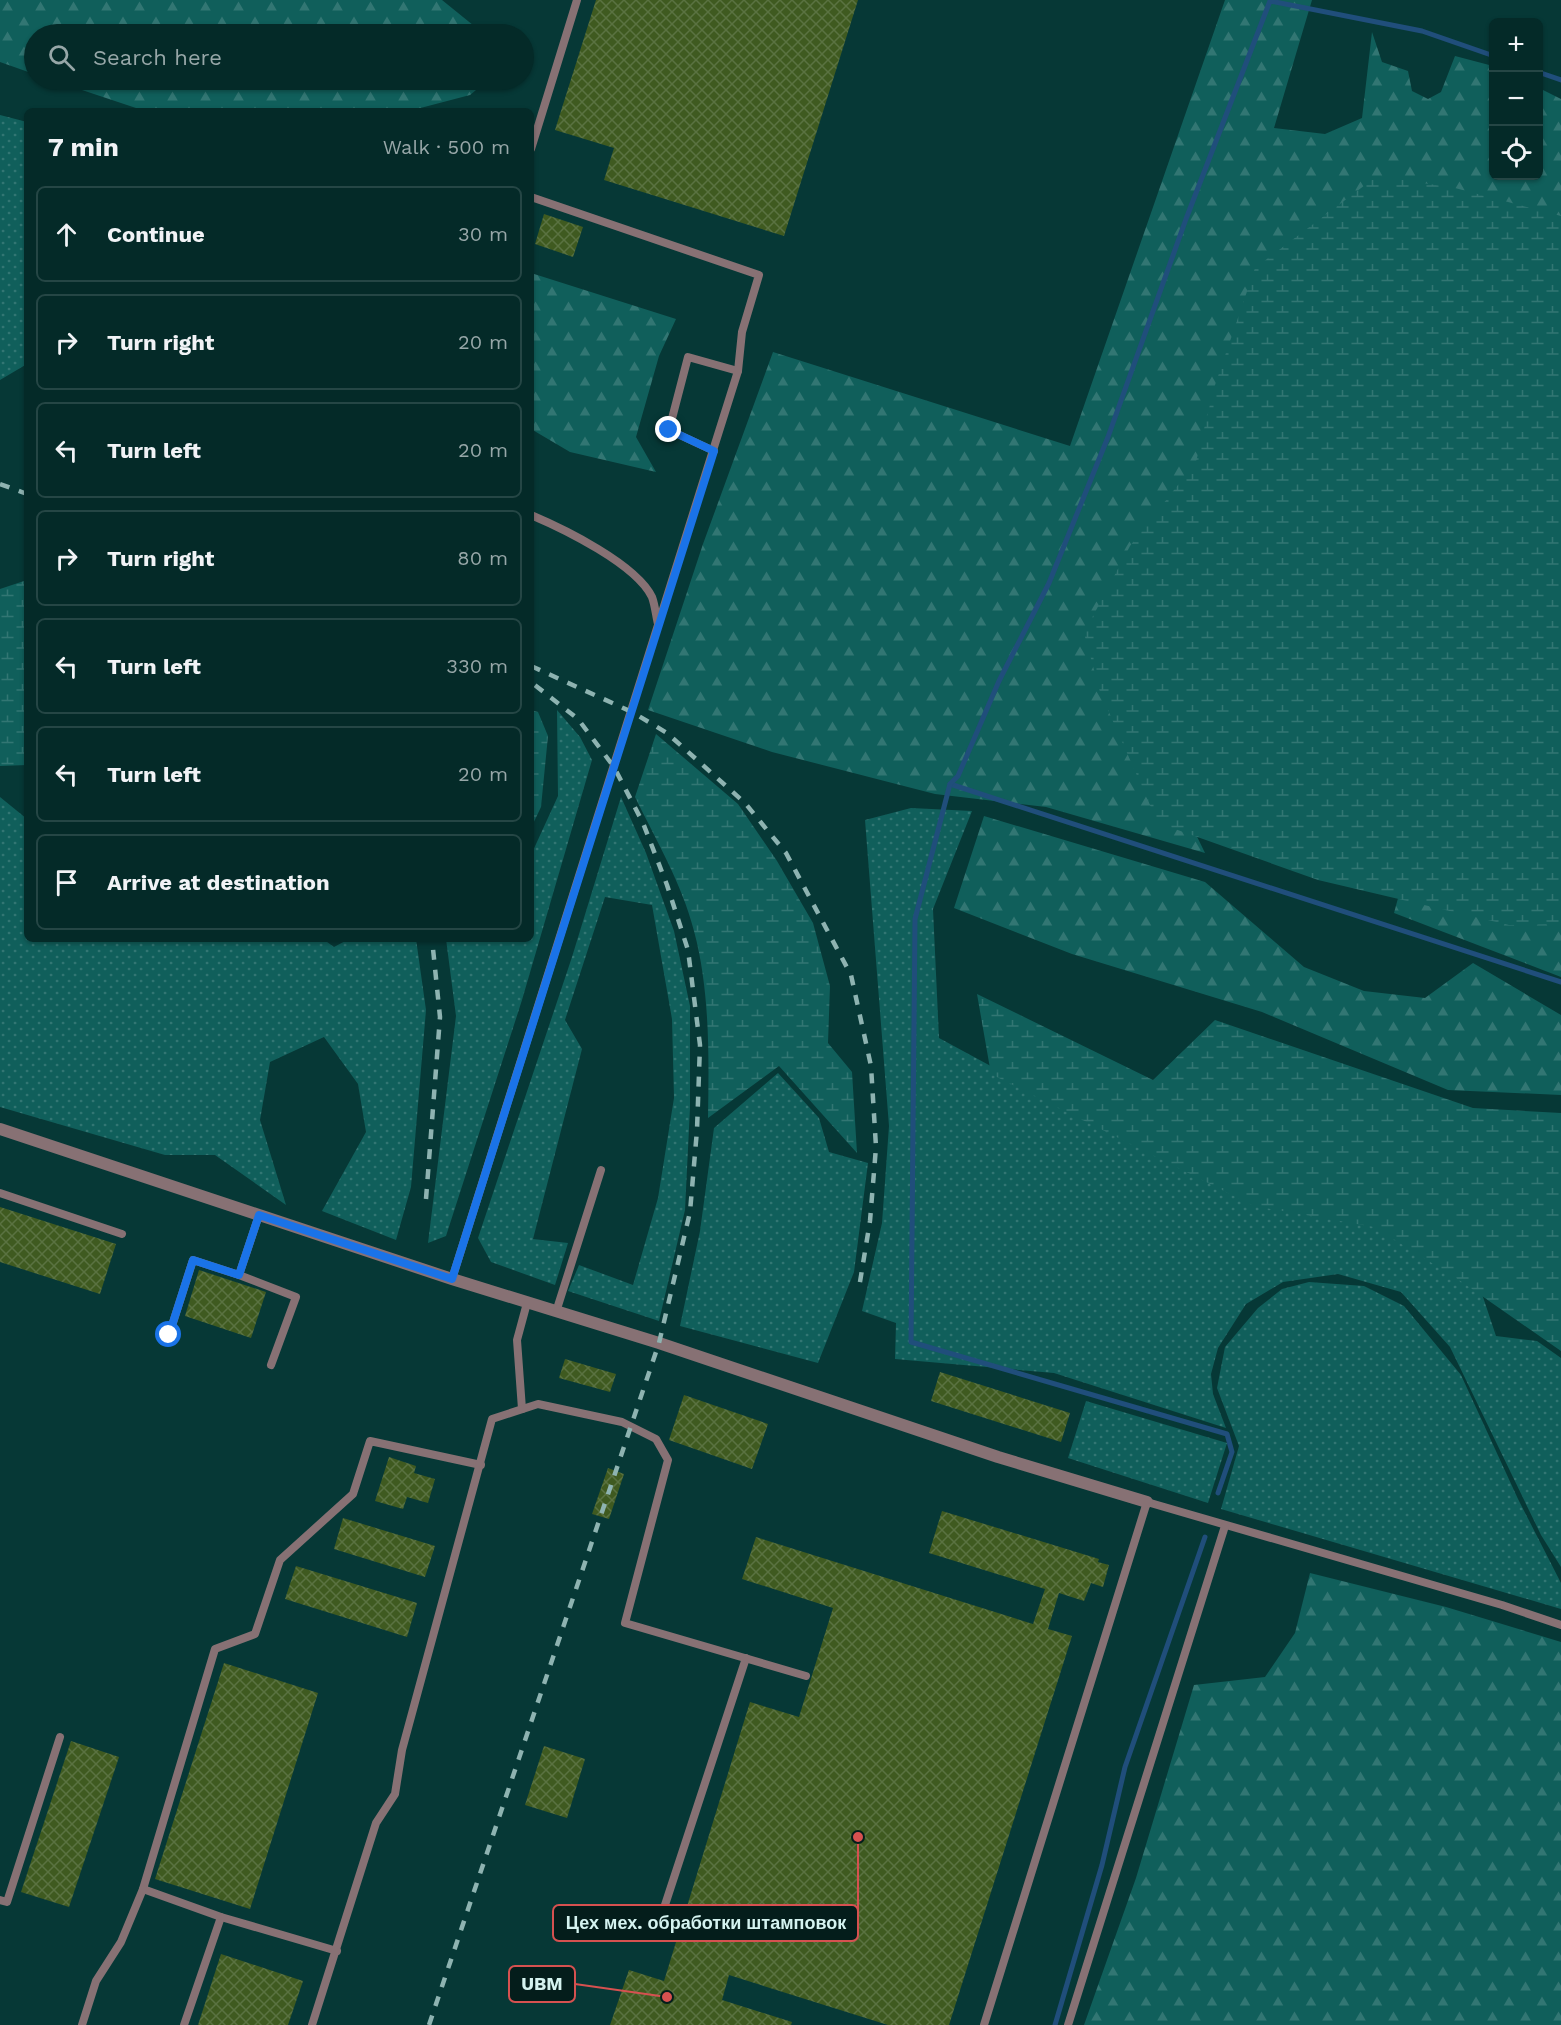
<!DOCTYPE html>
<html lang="en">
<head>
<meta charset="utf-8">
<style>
	:root { --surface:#042a28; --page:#0d3230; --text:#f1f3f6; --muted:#97a7a8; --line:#254645 }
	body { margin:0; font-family:"Work Sans",sans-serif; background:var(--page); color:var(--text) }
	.controls { position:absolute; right:18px; top:18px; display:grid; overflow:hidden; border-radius:9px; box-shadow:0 2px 4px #0004 }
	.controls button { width:54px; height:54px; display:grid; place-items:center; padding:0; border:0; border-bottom:2px solid var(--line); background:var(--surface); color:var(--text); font:30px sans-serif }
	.stop { position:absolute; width:18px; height:18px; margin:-14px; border:4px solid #1a73e8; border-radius:50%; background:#fff }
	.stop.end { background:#1a73e8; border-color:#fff; box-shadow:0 2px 6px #0008 }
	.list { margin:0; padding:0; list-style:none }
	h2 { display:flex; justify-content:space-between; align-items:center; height:78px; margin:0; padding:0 24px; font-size:26px }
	h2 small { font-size:20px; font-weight:400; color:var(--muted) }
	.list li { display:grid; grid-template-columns:39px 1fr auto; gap:18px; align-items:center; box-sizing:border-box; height:96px; margin:0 12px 12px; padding:0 12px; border:2px solid var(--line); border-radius:9px }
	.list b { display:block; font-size:22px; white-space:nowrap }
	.list em { font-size:20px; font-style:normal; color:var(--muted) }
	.icon { flex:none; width:33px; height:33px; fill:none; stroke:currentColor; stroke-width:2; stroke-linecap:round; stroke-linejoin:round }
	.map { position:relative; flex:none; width:1561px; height:2025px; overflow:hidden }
	.search { position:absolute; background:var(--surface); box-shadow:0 2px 4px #0004; left:24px; top:24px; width:510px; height:66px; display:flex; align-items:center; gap:15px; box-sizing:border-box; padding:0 21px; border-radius:33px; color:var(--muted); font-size:22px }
	.panel { position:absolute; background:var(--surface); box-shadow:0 2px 4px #0004; left:24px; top:108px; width:510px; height:834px; border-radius:9px }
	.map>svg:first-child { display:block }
	.grass { fill:url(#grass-dots) }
	.forest { fill:url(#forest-firs) }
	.wetland { fill:url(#wetland-marsh) }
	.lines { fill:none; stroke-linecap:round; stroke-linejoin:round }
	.stream { stroke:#204e7b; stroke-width:5 }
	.building { fill:url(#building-cross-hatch) }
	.service { stroke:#877174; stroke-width:8 }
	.minor { stroke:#877174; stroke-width:12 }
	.rail { stroke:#8eb3b1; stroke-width:4.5; stroke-dasharray:10 10; stroke-linecap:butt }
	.route { stroke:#1a73e8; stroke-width:8 }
	.leader { fill:none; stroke:#d65150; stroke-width:2 }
	.callout-dot { fill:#d65150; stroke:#041d1b; stroke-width:2 }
	.callout { fill:#041d1b; stroke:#d65150; stroke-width:2 }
	.callout-label { font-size:18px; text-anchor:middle; font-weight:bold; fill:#d5f3f0 }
</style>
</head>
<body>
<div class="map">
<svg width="1561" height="2025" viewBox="0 0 1561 2025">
	<defs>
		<pattern id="grass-dots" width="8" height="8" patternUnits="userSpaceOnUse" patternTransform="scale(1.5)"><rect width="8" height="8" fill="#105f5b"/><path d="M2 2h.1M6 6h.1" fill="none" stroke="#327673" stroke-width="1.8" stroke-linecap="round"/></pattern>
		<pattern id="forest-firs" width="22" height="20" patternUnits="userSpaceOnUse" patternTransform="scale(1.5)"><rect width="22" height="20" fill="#105f5b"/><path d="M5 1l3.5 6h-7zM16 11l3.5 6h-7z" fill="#327673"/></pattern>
		<pattern id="wetland-marsh" width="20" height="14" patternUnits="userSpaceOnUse" patternTransform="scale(1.5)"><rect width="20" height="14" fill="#105f5b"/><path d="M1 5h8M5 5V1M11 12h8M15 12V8" fill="none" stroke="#327673"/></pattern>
		<pattern id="building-cross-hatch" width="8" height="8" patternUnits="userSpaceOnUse" patternTransform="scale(1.5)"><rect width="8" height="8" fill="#3f5a20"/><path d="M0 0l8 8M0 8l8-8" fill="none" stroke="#5a7241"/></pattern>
	</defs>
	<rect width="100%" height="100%" fill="#063836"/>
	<!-- grass -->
	<g class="grass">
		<path d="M 0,115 L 27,122 L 27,364 L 0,380 Z"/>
		<path d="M 557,710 L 580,737 L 592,760 L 522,1000 L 446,1236 L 428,1243 L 456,1016 L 446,939 L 531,939 L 531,855 L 558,796 Z"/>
		<path d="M 0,797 L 27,819 L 27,939 L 323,939 L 334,947 L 349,939 L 416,939 L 426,1010 L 411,1187 L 396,1240 L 322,1211 L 366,1132 L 358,1084 L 324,1037 L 270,1062 L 260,1120 L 286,1205 L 215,1155 L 165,1155 L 0,1107 Z"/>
		<path d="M 621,797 L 646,853 L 674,931 L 690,1006 L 690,1108 L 685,1210 L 659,1321 L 568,1291 L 579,1265 L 633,1285 L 658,1198 L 674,1098 L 672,1019 L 652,905 L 605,897 L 565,1020 L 582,1049 L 533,1239 L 568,1243 L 555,1285 L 491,1262 L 478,1238 L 572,957 Z"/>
		<path d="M 911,808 L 972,811 L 933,909 L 939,1038 L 1074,1111 L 1366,1210 L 1480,1288 L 1496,1336 L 1537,1341 L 1561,1358 L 1561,1567 L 1541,1535 L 1450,1347 L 1401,1292 L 1338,1274 L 1283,1282 L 1246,1304 L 1218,1348 L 1211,1374 L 1213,1394 L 1226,1428 L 1054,1373 L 895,1359 L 896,1323 L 862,1311 L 882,1223 L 889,1126 L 865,820 Z"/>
		<path d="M 778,1073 L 819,1118 L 829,1152 L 868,1163 L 854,1272 L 818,1363 L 680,1326 L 700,1231 L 714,1128 Z"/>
		<path d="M 1309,1282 L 1364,1286 L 1404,1306 L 1461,1375 L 1518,1499 L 1561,1583 L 1561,1609 L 1221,1509 L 1239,1446 L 1217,1388 L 1225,1347 L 1258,1308 L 1282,1289 Z"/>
		<path d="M 1086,1401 L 1227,1443 L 1208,1503 L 1068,1458 Z"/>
	</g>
	<!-- forest -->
	<g class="forest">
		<path d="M 0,0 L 442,0 L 484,34 L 34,34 L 34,74 L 0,62 Z"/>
		<path d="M 1225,0 L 1312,0 L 1274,128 L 1325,134 L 1362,118 L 1372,32 L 1382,62 L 1408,71 L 1412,91 L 1428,99 L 1441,92 L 1455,56 L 1493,66 L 1494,176 L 1538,176 L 1539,88 L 1561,99 L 1561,977 L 1394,913 L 1410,854 L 1169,779 L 1205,853 L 1046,807 L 935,794 L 772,752 L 648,710 L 703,544 L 773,352 L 1070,446 Z"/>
		<path d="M 52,80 L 488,80 L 470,95 L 409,111 L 145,111 Z"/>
		<path d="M 531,273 L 676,319 L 659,356 L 636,437 L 656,472 L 570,452 L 531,429 Z"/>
		<path d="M 984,816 L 1205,882 L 1304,967 L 1364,991 L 1425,998 L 1473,963 L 1561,1015 L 1561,1095 L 1448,1090 L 1262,1012 L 1072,954 L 954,908 Z"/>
		<path d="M 1310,1573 L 1446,1607 L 1561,1642 L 1561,2025 L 1084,2025 L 1136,1878 L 1194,1685 L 1265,1677 L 1295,1633 Z"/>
	</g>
	<!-- wetland -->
	<g class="wetland">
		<path d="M 1377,176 L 1455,188 L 1561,216 L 1561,924 L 1509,925 L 1318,880 L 1158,823 L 1100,692 L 1084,633 L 1130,546 L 1196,462 L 1214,388 L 1255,268 Z"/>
		<path d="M 27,580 L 27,765 L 0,766 L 0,589 Z"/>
		<path d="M 531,710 L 538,712 L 548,736 L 541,807 L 531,828 Z"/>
		<path d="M 656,734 L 738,804 L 777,861 L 813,923 L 830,986 L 828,1043 L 852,1072 L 857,1153 L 779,1066 L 708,1118 C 709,1056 710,991 694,931 C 682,884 656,840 635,797 Z"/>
		<path d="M 977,994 L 1153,1080 L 1215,1020 L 1473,1108 L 1561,1113 L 1561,1351 L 1459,1280 L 1374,1227 L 1254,1206 L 991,1074 Z"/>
	</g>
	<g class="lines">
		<!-- stream -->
		<g class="stream">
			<path d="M 1538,72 L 1561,80"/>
			<path d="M 950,784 L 1561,982"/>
			<path d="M 1218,1493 L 1232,1452 L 1227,1434 L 911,1342 L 915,919 L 950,784 L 958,776 L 999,681 L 1049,583 L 1108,437 L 1186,219 L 1270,1 L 1422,31 L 1494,56"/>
			<path d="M 1055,2025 L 1102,1865 L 1125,1767 L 1205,1537"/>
		</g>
	</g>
	<!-- building -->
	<g class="building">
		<path d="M 596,0 L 858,0 L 784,236 L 604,180 L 614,148 L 555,130 Z"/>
		<path d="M 544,214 L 583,227 L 573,257 L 535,244 Z"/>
		<path d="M 0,1207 L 116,1244 L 100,1294 L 0,1262 Z"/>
		<path d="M 199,1270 L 266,1292 L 251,1338 L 185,1316 Z"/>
		<path d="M 565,1359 L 616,1374 L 610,1392 L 559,1378 Z"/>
		<path d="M 940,1372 L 1070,1413 L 1061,1442 L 931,1401 Z"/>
		<path d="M 684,1395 L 768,1424 L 752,1469 L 669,1440 Z"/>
		<path d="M 389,1457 L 416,1466 L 414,1473 L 435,1479 L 428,1503 L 407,1497 L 403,1509 L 375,1501 Z"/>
		<path d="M 608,1468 L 624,1474 L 609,1519 L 592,1514 Z"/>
		<path d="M 942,1511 L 1099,1559 L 1098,1562 L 1109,1565 L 1103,1587 L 1091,1583 L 1084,1601 L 1059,1593 L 1048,1629 L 1072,1636 L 949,2025 L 888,2025 L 729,1975 L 722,2000 L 792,2022 L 791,2025 L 610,2025 L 629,1970 L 664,1981 L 750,1702 L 799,1717 L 833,1608 L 742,1579 L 756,1537 L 1033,1624 L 1045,1589 L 929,1553 Z"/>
		<path d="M 343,1518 L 435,1546 L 425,1577 L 334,1549 Z"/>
		<path d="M 296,1566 L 417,1603 L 407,1637 L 285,1599 Z"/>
		<path d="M 224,1663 L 318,1693 L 250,1909 L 155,1879 Z"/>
		<path d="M 71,1741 L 119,1757 L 69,1907 L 21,1892 Z"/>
		<path d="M 544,1746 L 585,1759 L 567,1818 L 525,1805 Z"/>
		<path d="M 221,1954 L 303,1981 L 288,2025 L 198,2025 Z"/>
	</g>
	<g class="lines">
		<!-- service -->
		<g class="service">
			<path d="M 531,149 L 577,0"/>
			<path d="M 714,451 L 669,430 L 688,357 L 738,371"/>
			<path d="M 531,515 C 564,529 636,564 652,597 C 655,605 656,616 658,624"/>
			<path d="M 0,1193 L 122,1234"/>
			<path d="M 259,1215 L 239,1275 L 296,1297 L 271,1365"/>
			<path d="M 452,1279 L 738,371 L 742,332 L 759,275 L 531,197"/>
			<path d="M 556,1312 L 601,1170"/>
			<path d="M 169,1335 L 193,1260 L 239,1275"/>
			<path d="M 522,1409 L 517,1340 L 527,1303"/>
			<path d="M 0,1900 L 7,1902 L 60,1737"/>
			<path d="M 663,1911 L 746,1658"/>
			<path d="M 337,1951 L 221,1917 L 143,1889 L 215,1649 L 255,1634 L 280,1560 L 353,1494 L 370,1441 L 481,1465"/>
			<path d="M 82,2025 L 96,1981 L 121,1942 L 143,1889"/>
			<path d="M 184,2025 L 221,1917"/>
			<path d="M 312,2025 L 376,1823 L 395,1794 L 402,1750 L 492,1419 L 538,1404 L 622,1422 L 656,1439 L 668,1460 L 625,1623 L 806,1676"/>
			<path d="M 984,2025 L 1147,1502 L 1502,1605 L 1561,1625"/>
			<path d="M 1068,2025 L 1225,1526"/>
		</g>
		<!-- minor -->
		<path class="minor" d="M 0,1129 L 452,1279 L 659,1343 L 998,1457 L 1147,1502"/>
		<!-- rail -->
		<g class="rail">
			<path d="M 0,484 L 27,494"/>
			<path d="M 531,666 L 632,712 L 667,733 L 745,803 L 786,853 L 851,975 L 871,1066 L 876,1147 L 870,1221 L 859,1288"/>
			<path d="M 426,1199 L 440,1017 L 432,939"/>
			<path d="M 429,2025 L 659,1343 L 690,1212 L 697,1130 L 700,1045 L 688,950 L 667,885 L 643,823 L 614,767 L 578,719 L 531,682"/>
		</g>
	</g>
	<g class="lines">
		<!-- route -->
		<path class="route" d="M 169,1335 L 193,1260 L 239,1275 L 259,1215 L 452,1279 L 714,451 L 669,430"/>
	</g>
	<!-- callouts -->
	<path class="leader" d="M858 1837L858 1923M667 1997L575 1984"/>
	<g class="callout-dot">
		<circle cx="858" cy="1837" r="6"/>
		<circle cx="667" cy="1997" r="6"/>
	</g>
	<g class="callout">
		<rect x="553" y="1905" width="305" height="36" rx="6"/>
		<rect x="509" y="1966" width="66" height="36" rx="6"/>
	</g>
	<g class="callout-label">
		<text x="706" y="1929">Цех мех. обработки штамповок</text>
		<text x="542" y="1990">UBM</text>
	</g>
</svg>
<div class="controls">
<button>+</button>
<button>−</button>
<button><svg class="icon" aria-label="locate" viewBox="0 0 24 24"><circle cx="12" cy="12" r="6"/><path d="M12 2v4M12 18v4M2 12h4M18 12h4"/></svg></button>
</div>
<div class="stop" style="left:169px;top:1335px"></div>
<div class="stop end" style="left:669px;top:430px"></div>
<div class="search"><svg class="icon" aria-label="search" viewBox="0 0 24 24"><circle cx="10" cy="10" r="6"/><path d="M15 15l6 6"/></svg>Search here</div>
<section class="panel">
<h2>7 min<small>Walk · 500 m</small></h2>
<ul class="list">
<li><svg class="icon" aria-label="ahead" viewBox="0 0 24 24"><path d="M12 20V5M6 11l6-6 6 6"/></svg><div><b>Continue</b></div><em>30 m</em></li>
<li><svg class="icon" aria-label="right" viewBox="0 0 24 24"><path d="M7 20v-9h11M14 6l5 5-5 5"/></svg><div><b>Turn right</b></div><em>20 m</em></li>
<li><svg class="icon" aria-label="left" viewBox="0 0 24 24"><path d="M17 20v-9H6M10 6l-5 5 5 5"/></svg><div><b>Turn left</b></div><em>20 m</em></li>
<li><svg class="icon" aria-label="right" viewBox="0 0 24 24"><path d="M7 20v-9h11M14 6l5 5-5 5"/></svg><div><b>Turn right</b></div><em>80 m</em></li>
<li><svg class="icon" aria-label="left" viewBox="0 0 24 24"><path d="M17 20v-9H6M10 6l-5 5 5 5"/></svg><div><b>Turn left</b></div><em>330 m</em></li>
<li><svg class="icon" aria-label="left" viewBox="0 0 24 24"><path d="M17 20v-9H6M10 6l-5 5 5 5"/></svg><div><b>Turn left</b></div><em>20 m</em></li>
<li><svg class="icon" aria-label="arrive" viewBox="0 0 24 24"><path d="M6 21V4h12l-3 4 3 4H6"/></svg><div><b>Arrive at destination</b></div></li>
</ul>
</section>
</div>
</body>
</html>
